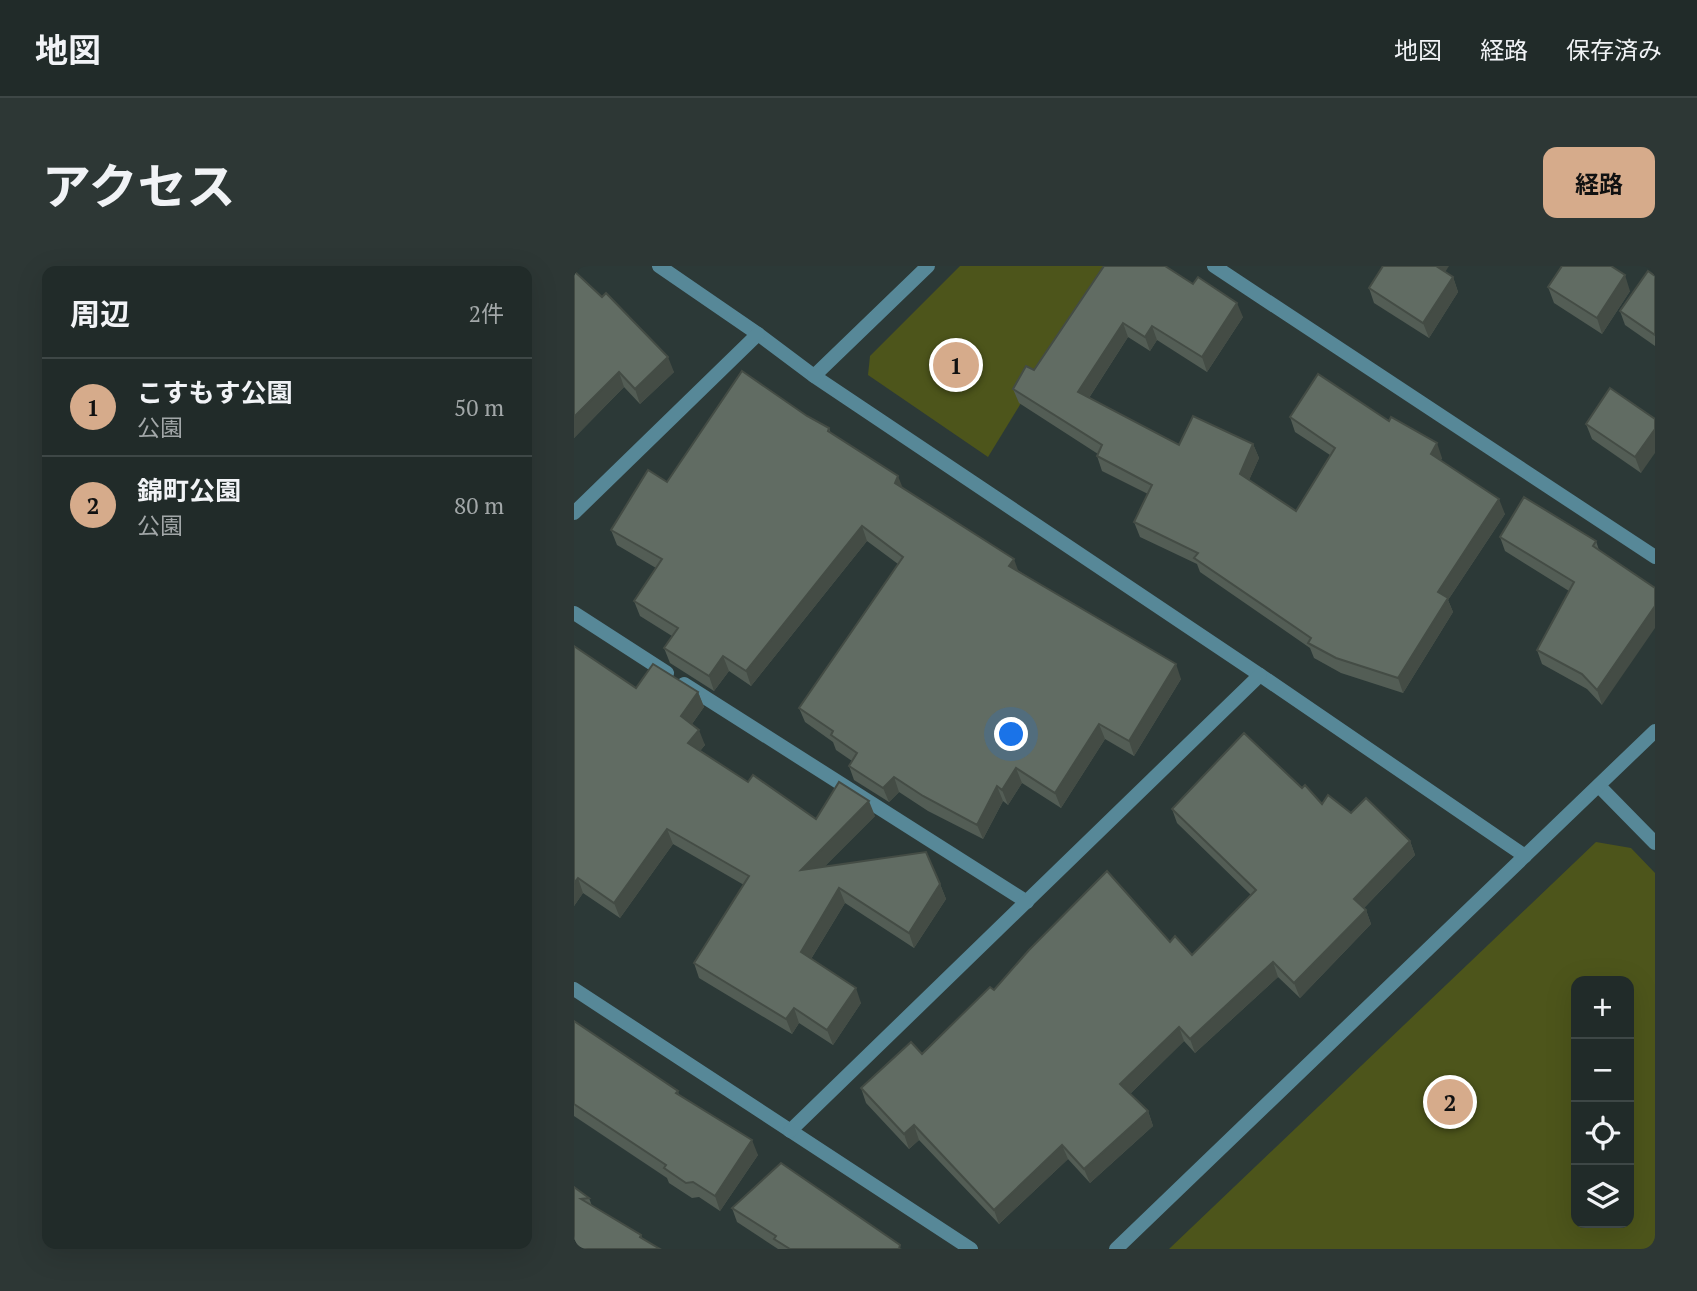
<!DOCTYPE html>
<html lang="ja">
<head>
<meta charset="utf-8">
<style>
	:root { --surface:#212b29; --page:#2d3735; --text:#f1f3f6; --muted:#a2a7a8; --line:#3e4746; --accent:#d6ab8b }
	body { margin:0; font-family:"PT Serif","Noto Sans JP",serif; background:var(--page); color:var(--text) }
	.controls { position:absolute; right:21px; bottom:21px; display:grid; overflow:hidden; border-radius:14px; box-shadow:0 7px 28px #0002 }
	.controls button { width:63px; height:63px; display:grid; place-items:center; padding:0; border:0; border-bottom:2px solid var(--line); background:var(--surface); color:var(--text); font:35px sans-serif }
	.you { position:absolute; left:438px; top:469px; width:24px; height:24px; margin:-18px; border:5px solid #fff; border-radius:50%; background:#1a73e8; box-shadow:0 0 0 10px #1a73e833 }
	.badge { display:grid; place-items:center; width:46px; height:46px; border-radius:50%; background:var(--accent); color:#111; font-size:23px; font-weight:700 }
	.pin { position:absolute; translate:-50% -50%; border:4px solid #fff; box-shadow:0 2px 7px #0006 }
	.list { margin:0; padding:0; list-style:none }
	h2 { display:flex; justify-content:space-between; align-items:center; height:91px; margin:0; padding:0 28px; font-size:30px }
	h2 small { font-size:23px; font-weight:400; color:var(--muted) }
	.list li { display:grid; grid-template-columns:46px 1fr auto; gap:21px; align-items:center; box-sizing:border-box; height:98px; padding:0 28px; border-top:2px solid var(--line) }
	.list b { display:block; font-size:26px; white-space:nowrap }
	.list p { margin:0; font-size:23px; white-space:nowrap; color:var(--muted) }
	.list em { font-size:23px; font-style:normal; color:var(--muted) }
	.icon { flex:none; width:38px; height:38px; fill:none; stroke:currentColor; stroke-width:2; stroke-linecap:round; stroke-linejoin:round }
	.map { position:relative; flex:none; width:1081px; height:983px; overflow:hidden; border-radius:14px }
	header { display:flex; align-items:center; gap:42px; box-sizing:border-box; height:98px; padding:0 35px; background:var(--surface); border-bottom:2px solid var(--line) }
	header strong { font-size:33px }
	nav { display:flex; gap:38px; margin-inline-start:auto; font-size:24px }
	.intro { display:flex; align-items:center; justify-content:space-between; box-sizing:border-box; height:168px; padding:0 42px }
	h1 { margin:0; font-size:49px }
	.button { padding:18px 32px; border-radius:14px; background:var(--accent); color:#111; font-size:24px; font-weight:700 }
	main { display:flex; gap:42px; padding:0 42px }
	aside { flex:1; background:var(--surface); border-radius:14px; box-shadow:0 7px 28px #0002 }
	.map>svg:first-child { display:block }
	.green { fill:#4d551b; fill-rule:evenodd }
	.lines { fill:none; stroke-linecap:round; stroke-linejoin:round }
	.street { stroke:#578898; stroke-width:14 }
	.wall { fill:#535d55 }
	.shaded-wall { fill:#444c45 }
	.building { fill:#616c63; stroke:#444c45; stroke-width:2 }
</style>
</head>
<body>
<header>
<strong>地図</strong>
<nav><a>地図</a><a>経路</a><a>保存済み</a></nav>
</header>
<div class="intro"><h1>アクセス</h1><a class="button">経路</a></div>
<main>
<aside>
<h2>周辺<small>2件</small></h2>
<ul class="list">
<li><span class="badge">1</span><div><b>こすもす公園</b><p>公園</p></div><em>50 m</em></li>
<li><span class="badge">2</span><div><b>錦町公園</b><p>公園</p></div><em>80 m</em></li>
</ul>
</aside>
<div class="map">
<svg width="1081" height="983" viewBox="0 0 1081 983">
	<rect width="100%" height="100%" fill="#2c3937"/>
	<!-- green -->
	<g class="green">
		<path d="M 386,0 L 531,0 L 414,191 L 294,109 L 296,90 Z"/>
		<path d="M 1022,576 L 1057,582 L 1081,607 L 1081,983 L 595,983 ZM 1055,715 L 1055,957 L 1002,957 L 1002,715 Z"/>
	</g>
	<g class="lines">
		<!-- street -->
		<g class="street">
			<path d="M 85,0 L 184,68 L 240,110 L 686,409 L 951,590"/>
			<path d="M 640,0 L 1081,291"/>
			<path d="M 240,110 L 354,0"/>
			<path d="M 0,247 L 184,68"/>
			<path d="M 0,347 L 93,407"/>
			<path d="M 110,418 L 453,636"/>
			<path d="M 1025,520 L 1081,577"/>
			<path d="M 0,723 L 397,983"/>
			<path d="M 216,865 L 686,409"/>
			<path d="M 542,983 L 1081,465"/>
		</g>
	</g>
	<!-- wall -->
	<g class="wall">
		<path d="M 530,0 L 669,51 L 633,106 L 583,74 L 576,85 L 554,71 L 515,132 L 605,179 L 679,178 L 685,192 L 675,214 L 722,245 L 756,189 L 721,166 L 716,151 L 868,192 L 867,194 L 931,248 L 874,334 L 879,346 L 829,427 L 767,407 L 740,392 L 736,382 L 626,306 L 623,298 L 566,271 L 560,256 L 574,228 L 528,205 L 523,190 L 524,188 L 445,137 L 439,123 L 460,104 Z"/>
		<path d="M 0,5 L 100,106 L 66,138 L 50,121 L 0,172 Z"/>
		<path d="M 871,6 L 879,11 L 884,26 L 855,72 L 800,37 L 795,22 Z"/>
		<path d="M 1081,10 L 1081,80 L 1051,59 L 1046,45 Z"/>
		<path d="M 974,21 L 1056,25 L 1028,68 L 980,37 Z"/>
		<path d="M 233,150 L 255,162 L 257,168 L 329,222 L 445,305 L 607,413 L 560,490 L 531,473 L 487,542 L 448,517 L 434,539 L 429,535 L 409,573 L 354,545 L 325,526 L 315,536 L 280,514 L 275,500 L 278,495 L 262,484 L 259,476 L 231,456 L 225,442 L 324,298 L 293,275 L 177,420 L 155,405 L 140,425 L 96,397 L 90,382 L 98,370 L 66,350 L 60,335 L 82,302 L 43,279 L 37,264 L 93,216 Z"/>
		<path d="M 1081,153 L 1067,207 L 1018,173 L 1012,158 Z"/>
		<path d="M 926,271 L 1022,275 L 1025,284 L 1028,439 L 1013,423 L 968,398 L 963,384 L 995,325 L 931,285 Z"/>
		<path d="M 0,380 L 62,422 L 124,426 L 130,441 L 118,458 L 131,479 L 126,485 L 174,516 L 242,553 L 301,550 L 250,601 L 366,618 L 372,633 L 340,682 L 271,637 L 237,693 L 287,737 L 259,779 L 225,757 L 218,768 L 125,712 L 120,697 L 170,619 L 99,578 L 46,652 L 9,627 L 0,640 Z"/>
		<path d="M 728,522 L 748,538 L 836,575 L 841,589 L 790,642 L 792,644 L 797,658 L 726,732 L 704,711 L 621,787 L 610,775 L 556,828 L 574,845 L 579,860 L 516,917 L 494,893 L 425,958 L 345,874 L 335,883 L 292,837 L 287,822 L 348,788 L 420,724 L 596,676 L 618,689 L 677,629 L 603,557 L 598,543 Z"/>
		<path d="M 0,755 L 104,825 L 105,829 L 184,889 L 146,945 L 125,931 L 118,932 L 95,917 L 93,912 L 0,850 Z"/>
		<path d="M 0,921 L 15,932 L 18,940 L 67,969 L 68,972 L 0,983 Z"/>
		<path d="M 158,942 L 328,983 L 204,983 L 163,956 Z"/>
	</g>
	<!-- shaded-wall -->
	<g class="shaded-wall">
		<path d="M 861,0 L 875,0 L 866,14 Z"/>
		<path d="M 1051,9 L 1056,25 L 1028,68 L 1023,52 Z"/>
		<path d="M 879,11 L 884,26 L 855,72 L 849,57 Z"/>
		<path d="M 663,37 L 669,51 L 633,106 L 628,91 Z"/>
		<path d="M 549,57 L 554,71 L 509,141 L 504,126 Z"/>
		<path d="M 578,60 L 583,74 L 576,85 L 571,71 Z"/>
		<path d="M 94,91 L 100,106 L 66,138 L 61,123 Z"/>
		<path d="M 45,106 L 50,121 L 0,172 L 0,151 Z"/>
		<path d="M 1081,163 L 1081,187 L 1067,207 L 1061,191 Z"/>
		<path d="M 863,177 L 868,192 L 862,202 L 857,188 Z"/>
		<path d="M 679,178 L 685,192 L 671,223 L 666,208 Z"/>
		<path d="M 324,210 L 330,225 L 321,217 Z"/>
		<path d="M 925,233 L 931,248 L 874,334 L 879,346 L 829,427 L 824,412 L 864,326 Z"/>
		<path d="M 288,260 L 293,275 L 177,420 L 172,405 Z"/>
		<path d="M 440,293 L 445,307 L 435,300 Z"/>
		<path d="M 1081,340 L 1081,362 L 1028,439 L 1023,424 Z"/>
		<path d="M 149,390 L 155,405 L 140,425 L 135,410 Z"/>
		<path d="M 602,398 L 607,413 L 560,490 L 555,475 Z"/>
		<path d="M 124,426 L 130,441 L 113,465 L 107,450 Z"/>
		<path d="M 525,458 L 531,473 L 487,542 L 481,527 Z"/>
		<path d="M 125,464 L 131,479 L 120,492 L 114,477 Z"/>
		<path d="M 442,502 L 448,517 L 434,539 L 428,524 Z"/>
		<path d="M 320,511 L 325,526 L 315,536 L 309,522 Z"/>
		<path d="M 423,520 L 429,535 L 409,573 L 403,559 Z"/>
		<path d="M 295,535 L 301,550 L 232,619 L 227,604 Z"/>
		<path d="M 93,563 L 99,578 L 46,652 L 40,637 Z"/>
		<path d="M 836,575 L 841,589 L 785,647 L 780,633 Z"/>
		<path d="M 4,612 L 9,627 L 0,640 L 0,617 Z"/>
		<path d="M 366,618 L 372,633 L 340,682 L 335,667 Z"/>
		<path d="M 265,622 L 271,637 L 232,701 L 227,686 Z"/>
		<path d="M 792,644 L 797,658 L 726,732 L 720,717 Z"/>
		<path d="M 699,696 L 704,711 L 621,787 L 616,773 Z"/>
		<path d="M 282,722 L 287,737 L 259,779 L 253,764 Z"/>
		<path d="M 220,742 L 225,757 L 218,768 L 212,753 Z"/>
		<path d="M 605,761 L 610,775 L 551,833 L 546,818 Z"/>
		<path d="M 574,845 L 579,860 L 516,917 L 510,903 Z"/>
		<path d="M 340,859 L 345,874 L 335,883 L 330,868 Z"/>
		<path d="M 178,874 L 184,889 L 146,945 L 141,930 Z"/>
		<path d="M 488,879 L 494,893 L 425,958 L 420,944 Z"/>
	</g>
	<!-- building -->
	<g class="building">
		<path d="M 530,0 L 591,0 L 619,18 L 624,11 L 663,37 L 628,91 L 578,60 L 571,71 L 549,57 L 504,126 L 605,179 L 619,150 L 679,178 L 666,208 L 722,245 L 761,182 L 716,151 L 744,108 L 815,155 L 817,151 L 863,177 L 857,188 L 925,233 L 864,326 L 874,332 L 824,412 L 762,392 L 734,377 L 737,372 L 620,292 L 624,287 L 560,256 L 578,219 L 523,190 L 528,179 L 439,123 L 452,100 L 460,104 Z"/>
		<path d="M 809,0 L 862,0 L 879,11 L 849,57 L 795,22 Z"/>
		<path d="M 988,0 L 1037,0 L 1051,9 L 1023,52 L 974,21 Z"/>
		<path d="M 0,5 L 28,31 L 32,27 L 94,91 L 61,123 L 45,106 L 0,151 Z"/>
		<path d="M 1074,5 L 1081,10 L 1081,69 L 1046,45 Z"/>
		<path d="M 168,105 L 233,150 L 255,162 L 254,165 L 324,210 L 321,217 L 440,293 L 435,300 L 602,398 L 555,475 L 525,458 L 481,527 L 442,502 L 428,524 L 423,520 L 403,559 L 349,530 L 320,511 L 309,522 L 275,500 L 283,487 L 257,469 L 259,465 L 225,442 L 329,291 L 288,260 L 172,405 L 149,390 L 135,410 L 90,382 L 104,362 L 60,335 L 88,293 L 37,264 L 74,204 L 93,216 Z"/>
		<path d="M 1036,122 L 1081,153 L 1081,163 L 1061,191 L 1012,158 Z"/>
		<path d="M 950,231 L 1022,275 L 1019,280 L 1081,322 L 1081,340 L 1023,424 L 1008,408 L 963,384 L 1000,316 L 926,271 Z"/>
		<path d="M 0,380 L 62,422 L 79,398 L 124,426 L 107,450 L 125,464 L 114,477 L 174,516 L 179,509 L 242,553 L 265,516 L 295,535 L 227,604 L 352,586 L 366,618 L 335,667 L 265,622 L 227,686 L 282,722 L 253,764 L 220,742 L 212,753 L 120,697 L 175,610 L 93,563 L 40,637 L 4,612 L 0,617 Z"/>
		<path d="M 670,467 L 728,522 L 731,519 L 748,538 L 754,529 L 777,547 L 792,532 L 836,575 L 780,633 L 792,644 L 720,717 L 699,696 L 616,773 L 605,761 L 546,818 L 574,845 L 510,903 L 488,879 L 420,944 L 340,859 L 330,868 L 287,822 L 337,776 L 348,788 L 416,721 L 420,724 L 455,684 L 533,605 L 596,676 L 601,670 L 618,689 L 682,624 L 598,543 Z"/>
		<path d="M 0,755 L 104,825 L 102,827 L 178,874 L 141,930 L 119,916 L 112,917 L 90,902 L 92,899 L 0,838 Z"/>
		<path d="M 207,897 L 326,979 L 325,983 L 216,983 L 200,973 L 202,970 L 158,942 Z"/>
		<path d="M 0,921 L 15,932 L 7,933 L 67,969 L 66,971 L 86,983 L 0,983 Z"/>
	</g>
</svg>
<div class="controls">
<button>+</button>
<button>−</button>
<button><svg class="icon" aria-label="locate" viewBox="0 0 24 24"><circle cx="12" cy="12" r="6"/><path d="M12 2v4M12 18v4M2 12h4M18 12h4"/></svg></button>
<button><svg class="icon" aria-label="layers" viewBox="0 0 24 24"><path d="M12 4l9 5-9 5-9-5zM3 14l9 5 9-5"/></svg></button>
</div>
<div class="you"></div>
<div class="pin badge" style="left:382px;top:99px">1</div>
<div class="pin badge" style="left:876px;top:836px">2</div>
</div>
</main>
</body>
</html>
